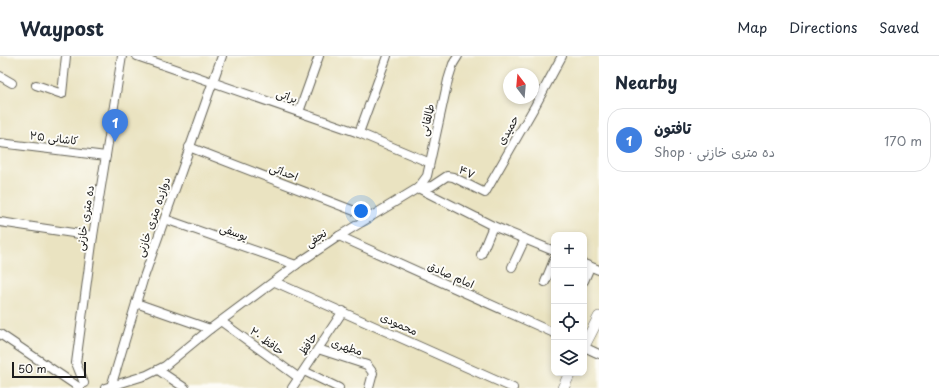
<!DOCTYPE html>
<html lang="en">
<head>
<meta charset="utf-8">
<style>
	:root { --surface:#fff; --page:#f2f2f3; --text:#1f2937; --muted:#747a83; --line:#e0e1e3; --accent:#0b8043 }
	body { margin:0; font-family:"Playpen Sans","Playpen Sans Arabic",sans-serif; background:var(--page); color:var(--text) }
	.controls { position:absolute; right:12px; bottom:12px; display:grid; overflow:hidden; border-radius:8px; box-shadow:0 2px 6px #0003 }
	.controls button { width:36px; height:36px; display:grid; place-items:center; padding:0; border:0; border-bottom:1px solid var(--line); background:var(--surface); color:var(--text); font:20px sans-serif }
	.compass { position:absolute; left:503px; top:12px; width:36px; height:36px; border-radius:50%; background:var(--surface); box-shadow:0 2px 6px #0003; rotate:344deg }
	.scale { position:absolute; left:12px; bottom:10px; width:74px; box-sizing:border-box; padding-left:4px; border:2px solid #1c1c1c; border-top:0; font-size:11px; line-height:14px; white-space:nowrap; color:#1c1c1c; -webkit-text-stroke:3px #fdfcf7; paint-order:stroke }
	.you { position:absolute; left:361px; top:155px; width:14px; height:14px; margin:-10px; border:3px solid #fff; border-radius:50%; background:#1a73e8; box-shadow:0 0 0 6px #1a73e833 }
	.badge { display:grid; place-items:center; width:26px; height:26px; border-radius:50%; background:var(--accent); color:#fff; font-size:13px; font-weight:700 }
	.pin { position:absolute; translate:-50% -33px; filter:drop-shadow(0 1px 2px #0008) }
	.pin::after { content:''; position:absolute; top:21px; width:14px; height:12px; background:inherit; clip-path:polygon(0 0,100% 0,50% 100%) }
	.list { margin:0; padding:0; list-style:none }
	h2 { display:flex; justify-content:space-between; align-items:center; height:52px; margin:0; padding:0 16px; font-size:17px }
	h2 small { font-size:13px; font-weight:400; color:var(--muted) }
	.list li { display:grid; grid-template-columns:26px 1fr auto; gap:12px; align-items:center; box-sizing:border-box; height:64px; margin:0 8px 8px; padding:0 8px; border:1px solid var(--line); border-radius:16px }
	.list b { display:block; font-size:15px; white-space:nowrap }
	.list p { margin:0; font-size:13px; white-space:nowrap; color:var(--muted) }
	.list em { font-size:13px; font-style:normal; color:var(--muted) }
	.icon { flex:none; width:22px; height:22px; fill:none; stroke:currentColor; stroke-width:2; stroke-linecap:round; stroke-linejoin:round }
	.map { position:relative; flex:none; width:599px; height:332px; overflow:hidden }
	header { display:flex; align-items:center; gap:24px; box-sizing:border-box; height:56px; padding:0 20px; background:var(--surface); border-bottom:1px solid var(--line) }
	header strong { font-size:19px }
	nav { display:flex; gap:22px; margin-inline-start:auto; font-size:14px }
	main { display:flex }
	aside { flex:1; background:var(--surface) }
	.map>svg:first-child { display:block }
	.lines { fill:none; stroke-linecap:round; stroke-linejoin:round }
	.street-casing { stroke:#646256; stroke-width:10 }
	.secondary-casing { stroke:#646256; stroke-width:12 }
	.street { stroke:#fff; stroke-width:8 }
	.secondary { stroke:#fff; stroke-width:11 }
	.labels { text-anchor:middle; stroke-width:4; stroke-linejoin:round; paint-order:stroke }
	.street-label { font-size:11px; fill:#1c1c1c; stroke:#fdfcf7 }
</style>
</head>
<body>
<header>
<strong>Waypost</strong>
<nav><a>Map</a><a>Directions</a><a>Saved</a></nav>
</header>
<main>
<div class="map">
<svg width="599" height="332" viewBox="0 0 599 332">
	<rect width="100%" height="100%" fill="#fdfcf7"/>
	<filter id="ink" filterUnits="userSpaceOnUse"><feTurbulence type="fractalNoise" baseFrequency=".025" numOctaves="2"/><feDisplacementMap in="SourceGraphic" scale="8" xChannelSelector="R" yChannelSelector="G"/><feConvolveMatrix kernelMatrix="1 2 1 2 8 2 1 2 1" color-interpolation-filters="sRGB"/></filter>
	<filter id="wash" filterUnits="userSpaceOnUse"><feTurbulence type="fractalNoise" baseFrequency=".012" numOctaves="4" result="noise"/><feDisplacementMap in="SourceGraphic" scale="16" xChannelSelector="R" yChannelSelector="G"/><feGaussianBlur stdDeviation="0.9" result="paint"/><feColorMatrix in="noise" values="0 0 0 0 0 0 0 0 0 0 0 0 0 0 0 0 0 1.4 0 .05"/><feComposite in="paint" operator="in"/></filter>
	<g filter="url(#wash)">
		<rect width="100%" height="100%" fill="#eae3c1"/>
	</g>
	<g filter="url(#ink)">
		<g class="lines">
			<defs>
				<g id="street">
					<path d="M 137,0 L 359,77 L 428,106"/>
					<path d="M 0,20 L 12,27"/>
					<path d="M 36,29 L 62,38 L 66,0"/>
					<path d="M 299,56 L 319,0"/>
					<path d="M 359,77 L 387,0"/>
					<path d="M 0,87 L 106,100"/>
					<path d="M 189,91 L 370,161"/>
					<path d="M 418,132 L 432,130 L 447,120 L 453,121 L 485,137 L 535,50 L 562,0"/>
					<path d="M 418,132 L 427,120 L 448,24 L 453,8 L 458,0"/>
					<path d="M 165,163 L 296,209"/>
					<path d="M 0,166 L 93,180"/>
					<path d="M 339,180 L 554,277"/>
					<path d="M 481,199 L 493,170"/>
					<path d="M 584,208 L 599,214"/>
					<path d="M 512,211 L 525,183"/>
					<path d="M 584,225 L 590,211"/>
					<path d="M 275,226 L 513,332"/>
					<path d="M 545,226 L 554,204"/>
					<path d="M 136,247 L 210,273"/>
					<path d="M 222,266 L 299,322"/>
					<path d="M 0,278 L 80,332"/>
					<path d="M 584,291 L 599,298"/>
					<path d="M 318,293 L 367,309 L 373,317 L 369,332"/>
					<path d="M 158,314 L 185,332"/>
					<path d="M 304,315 L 339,332"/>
					<path d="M 84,327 L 76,307 L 93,180 L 122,0"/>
					<path d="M 111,331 L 143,224 L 222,0"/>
					<path d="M 105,332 L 147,319 L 165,310 L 210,273 L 300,206 L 339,180 L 418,132 L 493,170 L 554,195"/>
					<path d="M 292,332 L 343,255"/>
				</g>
				<g id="secondary">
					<path d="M 584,290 L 599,261"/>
					<path d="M 563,332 L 570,317"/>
				</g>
			</defs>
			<!-- street casing -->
			<use href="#street" class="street-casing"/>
			<!-- secondary casing -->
			<use href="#secondary" class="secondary-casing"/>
			<!-- street -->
			<use href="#street" class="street"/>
			<!-- secondary -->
			<use href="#secondary" class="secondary"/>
		</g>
	</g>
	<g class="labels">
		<!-- street labels -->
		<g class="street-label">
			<text transform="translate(287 40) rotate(19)" y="4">براتی</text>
			<text transform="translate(427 64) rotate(-77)" y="4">طالقانی</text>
			<text transform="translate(508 74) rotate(-60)" y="4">حمیدی</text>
			<text transform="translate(54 82) rotate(7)" y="4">کاشانی ۲۵</text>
			<text transform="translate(284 116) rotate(21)" y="4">احداثی</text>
			<text transform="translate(467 116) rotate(25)" y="4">۴۷</text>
			<text transform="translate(153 161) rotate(-71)" y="4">دوازده متری خازنی</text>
			<text transform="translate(85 162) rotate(-81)" y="4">ده متری خازنی</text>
			<text transform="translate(234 176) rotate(20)" y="4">یوسفی</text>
			<text transform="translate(316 182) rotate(-34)" y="4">نجفی</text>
			<text transform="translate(451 219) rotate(24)" y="4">امام صادق</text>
			<text transform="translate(399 268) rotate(24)" y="4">محمودی</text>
			<text transform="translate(267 285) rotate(36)" y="4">حافظ ۲۰</text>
			<text transform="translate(308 288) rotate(-57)" y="4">حافظ</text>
			<text transform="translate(347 291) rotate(18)" y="4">مطهری</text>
		</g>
	</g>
</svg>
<div class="controls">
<button>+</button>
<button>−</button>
<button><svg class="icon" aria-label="locate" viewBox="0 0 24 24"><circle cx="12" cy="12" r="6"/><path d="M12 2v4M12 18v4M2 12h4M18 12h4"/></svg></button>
<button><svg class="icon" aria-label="layers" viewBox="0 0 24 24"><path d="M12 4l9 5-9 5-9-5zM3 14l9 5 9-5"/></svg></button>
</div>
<svg class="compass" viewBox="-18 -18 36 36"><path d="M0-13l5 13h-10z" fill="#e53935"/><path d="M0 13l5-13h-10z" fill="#747a83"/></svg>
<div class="scale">50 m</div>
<div class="you"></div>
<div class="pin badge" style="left:115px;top:86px;background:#3f7fe0">1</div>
</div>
<aside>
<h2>Nearby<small></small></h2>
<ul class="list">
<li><span class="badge" style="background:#3f7fe0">1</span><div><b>تافتون</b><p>Shop · ده متری خازنی</p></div><em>170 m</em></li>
</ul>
</aside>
</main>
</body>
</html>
